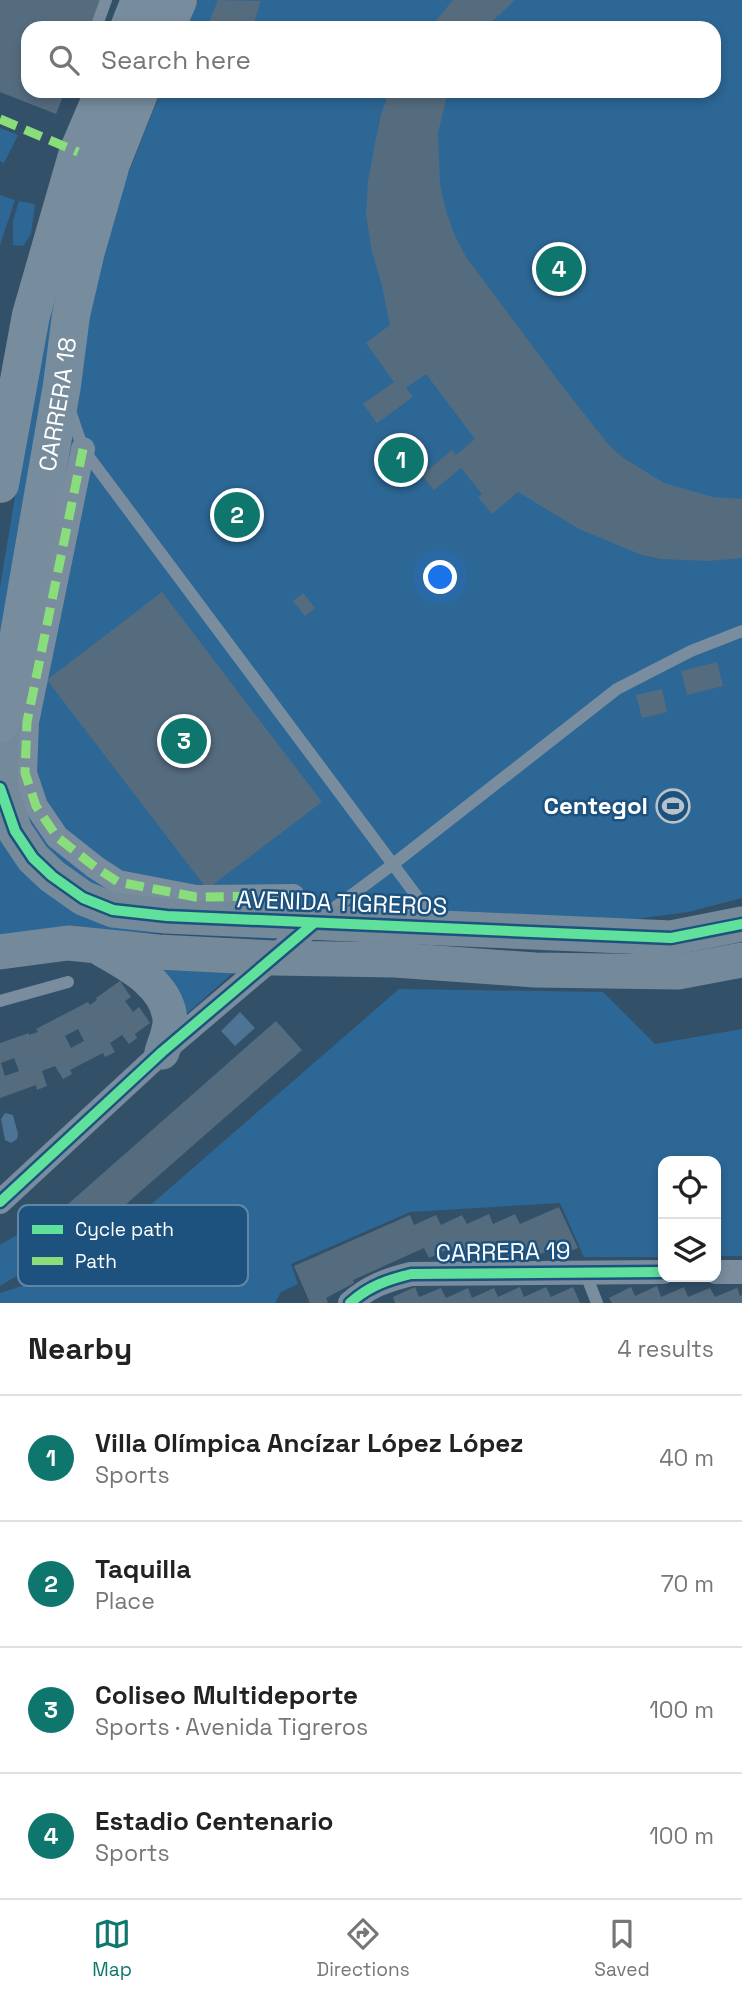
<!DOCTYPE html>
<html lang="en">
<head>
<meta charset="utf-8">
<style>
	:root { --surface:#fff; --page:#f6f6f6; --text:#222; --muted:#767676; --line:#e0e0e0; --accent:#0f766e }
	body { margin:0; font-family:"Space Grotesk",sans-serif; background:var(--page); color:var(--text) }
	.controls { position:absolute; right:21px; bottom:21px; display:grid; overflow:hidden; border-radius:14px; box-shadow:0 4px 10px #0003 }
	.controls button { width:63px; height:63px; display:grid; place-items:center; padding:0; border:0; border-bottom:2px solid var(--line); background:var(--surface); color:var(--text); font:35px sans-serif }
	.you { position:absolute; left:441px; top:578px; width:24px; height:24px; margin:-18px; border:5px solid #fff; border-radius:50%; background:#1a73e8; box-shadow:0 0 0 10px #1a73e833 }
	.badge { display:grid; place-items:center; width:46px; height:46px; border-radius:50%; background:var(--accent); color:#fff; font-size:23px; font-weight:700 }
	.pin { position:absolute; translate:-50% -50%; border:4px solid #fff; box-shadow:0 2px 7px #0006 }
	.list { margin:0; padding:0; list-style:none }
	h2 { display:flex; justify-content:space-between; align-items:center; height:91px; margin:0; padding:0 28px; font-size:30px }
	h2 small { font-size:23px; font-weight:400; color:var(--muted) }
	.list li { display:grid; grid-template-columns:46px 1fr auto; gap:21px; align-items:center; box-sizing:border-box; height:126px; padding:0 28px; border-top:2px solid var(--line) }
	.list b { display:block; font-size:26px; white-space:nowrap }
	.list p { margin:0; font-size:23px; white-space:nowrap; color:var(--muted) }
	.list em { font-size:23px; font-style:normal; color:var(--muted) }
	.icon { flex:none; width:38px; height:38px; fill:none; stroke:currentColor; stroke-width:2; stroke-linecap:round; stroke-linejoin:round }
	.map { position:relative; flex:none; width:742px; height:1303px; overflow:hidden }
	.search { position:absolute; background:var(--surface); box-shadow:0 4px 10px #0003; left:21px; right:21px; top:21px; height:77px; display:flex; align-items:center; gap:18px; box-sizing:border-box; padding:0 24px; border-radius:21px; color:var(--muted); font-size:26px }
	.sheet { height:595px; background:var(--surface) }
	nav { display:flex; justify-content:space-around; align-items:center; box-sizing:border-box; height:98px; border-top:2px solid var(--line); background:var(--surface); font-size:19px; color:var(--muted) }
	nav a { display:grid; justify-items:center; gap:4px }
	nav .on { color:var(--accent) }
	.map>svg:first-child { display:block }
	.green { fill:#2d6795 }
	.water { fill:#4d7395 }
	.building { fill:#556c7f; fill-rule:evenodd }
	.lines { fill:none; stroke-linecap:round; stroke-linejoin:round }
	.lane { stroke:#798d9f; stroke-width:12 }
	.street { stroke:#798d9f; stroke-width:24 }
	.secondary { stroke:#748a9b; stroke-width:35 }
	.primary { stroke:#778c9d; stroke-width:38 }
	.quiet { stroke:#8add7b; stroke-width:9; stroke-dasharray:18 9; stroke-linecap:butt }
	.cycleway-casing { stroke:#1d527f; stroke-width:15 }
	.cycleway { stroke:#60e19b; stroke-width:10 }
	.labels { text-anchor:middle; stroke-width:5; stroke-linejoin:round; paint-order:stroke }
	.street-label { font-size:24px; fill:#fff; stroke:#1d527f }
	.poi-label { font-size:24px; font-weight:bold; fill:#fff; stroke:#1d527f; text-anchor:end }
	.key { fill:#1d527f; stroke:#6186a5; stroke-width:2 }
	.key-label { font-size:19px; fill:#fff }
</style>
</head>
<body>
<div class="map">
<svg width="742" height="1303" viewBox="0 0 742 1303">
	<rect width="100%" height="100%" fill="#335069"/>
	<!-- green -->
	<g class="green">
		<path d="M 198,0 L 742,0 L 742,898 L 688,912 L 635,919 L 167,916 L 33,858 L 3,714 L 101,260 L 126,179 L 161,91 L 714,91 L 714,28 L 186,28 Z"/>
		<path d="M 0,128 L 18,135 L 4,163 L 0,161 Z"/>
		<path d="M 89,158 L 0,691 L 0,587 L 45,316 Z"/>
		<path d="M 0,195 L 15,200 L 0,245 Z"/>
		<path d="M 19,201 L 35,204 L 31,234 L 23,246 L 13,245 L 13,221 Z"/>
		<path d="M 0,828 L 40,884 L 274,930 L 275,939 L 90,930 L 0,937 Z"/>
		<path d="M 149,966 L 236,970 L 182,1018 Z"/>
		<path d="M 399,989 L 603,992 L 655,1044 L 742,1029 L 742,1256 L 716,1256 L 716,1161 L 663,1161 L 663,1257 L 584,1257 L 560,1203 L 410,1212 L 291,1264 L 298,1284 L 281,1292 L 275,1303 L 0,1303 L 0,1293 L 78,1268 Z"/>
		<path d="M 30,1227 L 48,1257 L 0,1286 L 0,1245 Z"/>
	</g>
	<!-- water -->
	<g class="water">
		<path d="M 240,1012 L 255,1028 L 235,1046 L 221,1031 Z"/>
		<path d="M 5,1113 L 13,1115 L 18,1134 L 17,1139 L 11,1143 L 5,1140 L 1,1119 Z"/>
	</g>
	<!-- building -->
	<g class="building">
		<path d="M 0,0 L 101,0 L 90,28 L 28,28 L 28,91 L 65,91 L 56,114 L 0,92 Z"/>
		<path d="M 218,0 L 261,1 L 252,28 L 207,28 Z"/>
		<path d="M 453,0 L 515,0 L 485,28 L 430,28 Z"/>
		<path d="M 389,91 L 448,91 L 438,133 L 440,184 L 446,211 L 455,236 L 466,257 L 566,391 L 608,444 L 622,457 L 664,483 L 713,497 L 742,499 L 742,558 L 708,561 L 662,559 L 642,555 L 579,529 L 518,492 L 492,514 L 478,497 L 482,494 L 461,468 L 434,490 L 422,475 L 452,450 L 456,455 L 475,439 L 426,374 L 406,388 L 413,397 L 377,423 L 363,404 L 394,382 L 366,343 L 390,325 L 382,286 L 372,252 L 366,214 L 368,181 L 374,148 L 381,115 Z"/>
		<path d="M 237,502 L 249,519 L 236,528 L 224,512 Z"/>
		<path d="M 162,592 L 322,802 L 207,889 L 47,680 Z"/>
		<path d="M 303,593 L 315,608 L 305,616 L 293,601 Z"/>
		<path d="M 717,662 L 723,686 L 687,695 L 681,671 Z"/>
		<path d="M 662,689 L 667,712 L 642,718 L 636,695 Z"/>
		<path d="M 120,981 L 131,997 L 125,1001 L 133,1012 L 139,1007 L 150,1023 L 135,1034 L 137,1038 L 129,1044 L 122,1035 L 110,1043 L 115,1052 L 105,1057 L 103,1053 L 70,1070 L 72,1074 L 63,1079 L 55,1066 L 42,1071 L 47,1086 L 37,1090 L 36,1085 L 0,1098 L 0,1043 L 29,1033 L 29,1035 L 38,1032 L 36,1029 L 88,1002 L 90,1005 L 97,1000 L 96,998 ZM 78,1029 L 84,1041 L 71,1048 L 65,1036 ZM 14,1058 L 19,1071 L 5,1076 L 1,1063 Z"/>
		<path d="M 276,1021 L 302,1050 L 76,1248 L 51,1219 Z"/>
		<path d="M 559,1207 L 578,1248 L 560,1255 L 556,1247 L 534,1257 L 530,1247 L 508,1257 L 503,1247 L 481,1257 L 477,1248 L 455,1258 L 451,1248 L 429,1258 L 424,1248 L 353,1280 L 354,1283 L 326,1298 L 328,1302 L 326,1303 L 310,1303 L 294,1266 L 410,1215 L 414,1225 L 436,1215 L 441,1225 L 462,1215 L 467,1224 L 489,1214 L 493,1224 L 515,1214 L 520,1224 Z"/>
		<path d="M 657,1286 L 661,1297 L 684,1287 L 688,1297 L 710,1288 L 715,1297 L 737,1288 L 740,1296 L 742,1295 L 742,1303 L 612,1303 L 609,1298 L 631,1287 L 635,1296 Z"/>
		<path d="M 415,1287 L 419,1297 L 441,1288 L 446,1298 L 468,1288 L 472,1298 L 494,1288 L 498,1297 L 520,1287 L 524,1297 L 546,1287 L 551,1297 L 573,1287 L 580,1303 L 395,1303 L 393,1297 Z"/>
	</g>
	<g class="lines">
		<!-- lane -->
		<g class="lane">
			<path d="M 96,28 L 106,0"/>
			<path d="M 69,408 L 83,449 L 436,922"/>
			<path d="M 326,914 L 392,865 L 617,689 L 691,651 L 742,631"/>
			<path d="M 0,1001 L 68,982"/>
			<path d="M 585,1272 L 597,1303"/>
		</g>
		<!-- street -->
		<g class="street">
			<path d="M 83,449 L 27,722 L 25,773 L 36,806 L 57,837 L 95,867 L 118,882 L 196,897 L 293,896 L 291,922"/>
			<path d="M 0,1202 L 162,1052 L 314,923"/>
			<path d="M 716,1272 L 742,1272"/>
			<path d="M 350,1303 C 369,1286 387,1280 411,1274 L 663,1272"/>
		</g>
		<!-- secondary -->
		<g class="secondary">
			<path d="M 0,785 L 3,714"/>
			<path d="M 0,788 L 15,831 L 33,858 L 52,876 L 83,898 L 113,910 L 167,916 L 671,938 L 742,924"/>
			<path d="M 103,950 C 130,965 167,985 170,1019 C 171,1029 165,1042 162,1052"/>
			<path d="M 0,952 L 68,943 L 158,952 L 274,958 L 395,960 L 535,970 L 678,972 L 742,960"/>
		</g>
		<!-- primary -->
		<g class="primary">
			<path d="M 129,28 L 140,0"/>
			<path d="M 166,28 L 178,0"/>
			<path d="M 0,484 L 31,315 L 78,152 L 104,91"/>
			<path id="s1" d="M 0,723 L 13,669 L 62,385 L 71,315 L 86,251 L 111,164 L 140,91"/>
		</g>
		<!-- quiet -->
		<g class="quiet">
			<path d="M 0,119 L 78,152"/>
			<path d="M 83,449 L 27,722 L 25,773 L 36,806 L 57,837 L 95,867 L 118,882 L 196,897 L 293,896 L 291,922"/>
		</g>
		<defs>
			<g id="cycleway">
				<path d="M 0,788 L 15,831 L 33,858 L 52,876 L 83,898 L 113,910 L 167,916 L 671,938 L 742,924"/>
				<path d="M 0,1202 L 162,1052 L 314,923"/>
				<path d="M 350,1303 C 369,1286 387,1280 411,1274 L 663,1272"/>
			</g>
		</defs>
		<!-- cycleway casing -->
		<use href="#cycleway" class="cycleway-casing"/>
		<!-- cycleway -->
		<use href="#cycleway" class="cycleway"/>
	</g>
	<!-- icons -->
	<defs>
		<symbol id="stadium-ring" viewBox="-11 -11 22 22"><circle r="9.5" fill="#1d527f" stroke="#b8c2ca" stroke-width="1.5"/><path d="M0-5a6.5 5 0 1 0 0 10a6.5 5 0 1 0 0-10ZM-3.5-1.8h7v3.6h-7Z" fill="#b8c2ca"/></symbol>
	</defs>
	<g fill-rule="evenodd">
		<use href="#stadium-ring" x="654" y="787" width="38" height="38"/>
	</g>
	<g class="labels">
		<!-- street labels -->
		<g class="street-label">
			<text dy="8" stroke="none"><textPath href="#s1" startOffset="324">CARRERA 18</textPath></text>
			<text transform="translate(342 903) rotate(2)" y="8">AVENIDA TIGREROS</text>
			<text transform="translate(503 1252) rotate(-1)" y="8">CARRERA 19</text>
		</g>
		<!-- poi labels -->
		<g class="poi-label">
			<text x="648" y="814">Centegol</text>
		</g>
	</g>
	<!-- legend -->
	<rect x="18" y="1205" width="230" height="81" rx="10" class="key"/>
	<rect x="32" y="1225" width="31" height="9" fill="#60e19b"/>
	<rect x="32" y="1257" width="31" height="8" fill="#8add7b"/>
	<g class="key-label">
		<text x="75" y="1236">Cycle path</text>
		<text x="75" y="1268">Path</text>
	</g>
</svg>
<div class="controls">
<button><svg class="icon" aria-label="locate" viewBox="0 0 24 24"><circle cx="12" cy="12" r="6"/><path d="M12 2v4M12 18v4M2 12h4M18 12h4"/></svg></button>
<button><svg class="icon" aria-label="layers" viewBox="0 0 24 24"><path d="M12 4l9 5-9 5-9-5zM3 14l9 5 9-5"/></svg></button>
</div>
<div class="you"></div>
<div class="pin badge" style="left:401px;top:460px">1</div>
<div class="pin badge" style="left:237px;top:515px">2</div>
<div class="pin badge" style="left:184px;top:741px">3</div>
<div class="pin badge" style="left:559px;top:269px">4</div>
<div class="search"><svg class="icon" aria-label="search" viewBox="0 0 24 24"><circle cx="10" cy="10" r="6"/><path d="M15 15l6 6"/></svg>Search here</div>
</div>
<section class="sheet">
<h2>Nearby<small>4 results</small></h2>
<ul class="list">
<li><span class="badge">1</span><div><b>Villa Olímpica Ancízar López López</b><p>Sports</p></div><em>40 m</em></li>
<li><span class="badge">2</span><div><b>Taquilla</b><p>Place</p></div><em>70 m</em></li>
<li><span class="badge">3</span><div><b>Coliseo Multideporte</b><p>Sports · Avenida Tigreros</p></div><em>100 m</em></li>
<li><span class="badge">4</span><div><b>Estadio Centenario</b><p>Sports</p></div><em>100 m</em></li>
</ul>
</section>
<nav>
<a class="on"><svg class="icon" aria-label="map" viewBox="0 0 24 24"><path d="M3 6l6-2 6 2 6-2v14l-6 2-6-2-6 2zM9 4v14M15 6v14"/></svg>Map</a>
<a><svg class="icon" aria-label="directions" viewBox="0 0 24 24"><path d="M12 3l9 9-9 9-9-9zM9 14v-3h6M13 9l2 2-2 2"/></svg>Directions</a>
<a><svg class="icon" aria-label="saved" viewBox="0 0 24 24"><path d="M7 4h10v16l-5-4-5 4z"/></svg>Saved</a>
</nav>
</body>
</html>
